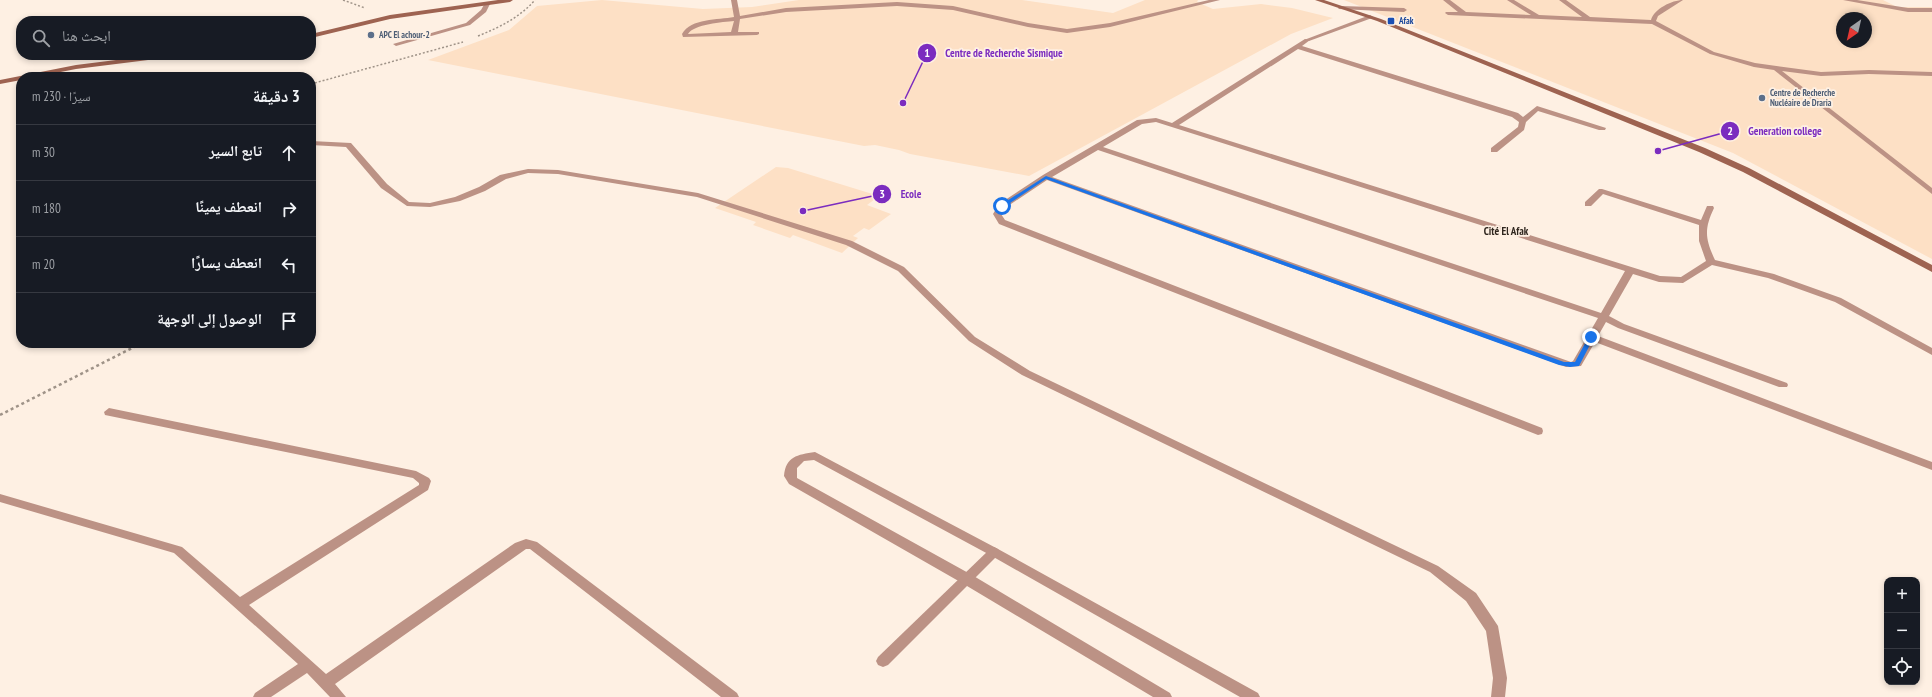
<!DOCTYPE html>
<html lang="ar">
<head>
<meta charset="utf-8">
<style>
	:root { --surface:#171b24; --page:#242831; --text:#f1f3f6; --muted:#9ea1a6; --line:#363941 }
	body { margin:0; font-family:"PT Sans Narrow","Noto Naskh Arabic",sans-serif; background:var(--page); color:var(--text); direction:rtl }
	.controls { position:absolute; right:12px; bottom:12px; display:grid; overflow:hidden; border-radius:8px; box-shadow:0 2px 6px #0003 }
	.controls button { width:36px; height:36px; display:grid; place-items:center; padding:0; border:0; border-bottom:1px solid var(--line); background:var(--surface); color:var(--text); font:20px sans-serif }
	.compass { position:absolute; left:1836px; top:12px; width:36px; height:36px; border-radius:50%; background:var(--surface); box-shadow:0 2px 6px #0003; rotate:214deg }
	.stop { position:absolute; width:12px; height:12px; margin:-9px; border:3px solid #1a73e8; border-radius:50%; background:#fff }
	.stop.end { background:#1a73e8; border-color:#fff; box-shadow:0 1px 4px #0008 }
	.list { margin:0; padding:0; list-style:none }
	h2 { display:flex; justify-content:space-between; align-items:center; height:52px; margin:0; padding:0 16px; font-size:17px }
	h2 small { font-size:13px; font-weight:400; color:var(--muted) }
	.list li { display:grid; grid-template-columns:26px 1fr auto; gap:12px; align-items:center; box-sizing:border-box; height:56px; padding:0 16px; border-top:1px solid var(--line) }
	.list b { display:block; font-size:15px; white-space:nowrap }
	.list em { font-size:13px; font-style:normal; color:var(--muted) }
	.icon { flex:none; width:22px; height:22px; fill:none; stroke:currentColor; stroke-width:2; stroke-linecap:round; stroke-linejoin:round }
	.map { position:relative; flex:none; width:1932px; height:697px; overflow:hidden; direction:ltr }
	.search { position:absolute; background:var(--surface); box-shadow:0 2px 6px #0003; left:16px; top:16px; width:300px; height:44px; display:flex; align-items:center; gap:10px; box-sizing:border-box; padding:0 14px; border-radius:16px; color:var(--muted); font-size:15px }
	.panel { position:absolute; background:var(--surface); box-shadow:0 2px 6px #0003; left:16px; top:72px; width:300px; height:276px; border-radius:16px; direction:rtl }
	.map>svg:first-child { display:block }
	.built { fill:#fde0c5; fill-rule:evenodd }
	.lines { fill:none; stroke-linecap:round; stroke-linejoin:round }
	.path-far1 { stroke:#9f9388; stroke-width:1.5; stroke-dasharray:2 2; stroke-linecap:butt }
	.path { stroke:#9f9388; stroke-width:2.5; stroke-dasharray:3 3; stroke-linecap:butt }
	.lane { fill:#bc9285; fill-rule:evenodd }
	.street { fill:#bc9285; fill-rule:evenodd }
	.secondary { fill:#9e6351; fill-rule:evenodd }
	.route { fill:#1a73e8 }
	.transit-dot { fill:#1a4fb4; stroke:#fef0e3; stroke-width:1.5 }
	.service-dot { fill:#5c6f8a; stroke:#fef0e3; stroke-width:1.5 }
	.labels { text-anchor:middle; stroke-width:3.5; stroke-linejoin:round; paint-order:stroke }
	.far-transit-label { font-size:9px; font-weight:bold; fill:#164399; stroke:#fef0e3; text-anchor:start }
	.far-service-label { font-size:9px; font-weight:bold; fill:#4e5e75; stroke:#fef0e3; text-anchor:start }
	.neighbourhood-label { font-size:11px; font-weight:bold; fill:#2f261e; stroke:#fef0e3 }
	.leader { fill:none; stroke:#7b2cbf; stroke-width:1.5 }
	.callout-dot { fill:#7b2cbf; stroke:#fef0e3; stroke-width:1.5 }
	.mark-label { font-size:12px; text-anchor:middle; font-weight:bold; fill:#fff }
	.callout-label { font-size:11px; text-anchor:middle; font-weight:bold; fill:#7b2cbf; stroke:#fef0e3; stroke-width:3.5; stroke-linejoin:round; paint-order:stroke }
</style>
</head>
<body>
<div class="map">
<svg width="1932" height="697" viewBox="0 0 1932 697">
	<rect width="100%" height="100%" fill="#fef0e3"/>
	<!-- built -->
	<g class="built">
		<path d="M 602,0 L 703,9 L 752,7 L 799,0 L 1022,0 L 1113,13 L 1145,0 L 1198,0 L 1197,2 L 1213,9 L 1261,4 L 1292,8 L 1333,18 L 1291,34 L 1029,176 L 910,154 L 899,150 L 875,145 L 864,146 L 428,60 L 509,30 L 537,6 Z"/>
		<path d="M 1344,0 L 1883,0 L 1897,7 L 1932,7 L 1932,259 L 1733,153 ZM 1842,18 L 1866,18 L 1866,42 L 1842,42 Z"/>
		<path d="M 776,167 L 788,168 L 879,196 L 867,205 L 891,214 L 869,230 L 864,228 L 853,236 L 858,238 L 842,253 L 793,235 L 790,238 L 753,225 L 756,222 L 715,208 Z"/>
	</g>
	<g class="lines">
		<!-- path-far1 -->
		<g class="path-far1">
			<path d="M 343,0 L 365,8"/>
			<path d="M 478,36 C 500,27 519,18 535,0"/>
			<path d="M 311,84 L 463,42"/>
		</g>
		<!-- path -->
		<path class="path" d="M 0,415 L 142,343"/>
		<!-- lane -->
		<g class="lane">
			<path d="M 731,0 L 737,0 L 740,16 L 786,8 L 897,2 L 953,6 L 1028,23 L 1067,29 L 1110,23 L 1209,0 L 1220,0 L 1110,27 L 1067,33 L 1028,27 L 953,10 L 897,6 L 786,12 L 740,19 L 738,32 L 759,32 L 759,34 L 757,35 L 683,37 L 682,34 C 691,18 718,20 734,17 ZM 734,21 L 731,32 L 688,34 C 694,24 723,22 734,21 Z"/>
			<path d="M 1443,0 L 1450,0 L 1466,12 L 1531,15 L 1507,0 L 1514,0 L 1539,15 L 1582,17 L 1559,0 L 1566,0 L 1590,17 L 1651,20 C 1654,9 1672,0 1683,0 L 1658,16 L 1656,21 L 1714,52 L 1755,63 L 1821,72 L 1869,70 L 1932,72 L 1932,76 L 1869,74 L 1821,76 L 1782,71 L 1932,188 L 1932,194 L 1774,70 L 1754,67 L 1710,54 L 1652,24 L 1448,15 L 1445,13 L 1446,12 L 1458,12 Z"/>
			<path d="M 1843,0 L 1857,0 L 1908,8 L 1932,8 L 1932,12 L 1908,12 Z"/>
			<path d="M 485,3 L 490,4 L 486,12 L 470,25 L 396,46 L 393,44 L 466,23 L 481,10 Z"/>
			<path d="M 1341,6 L 1404,8 L 1407,10 L 1404,12 L 1339,9 L 1338,8 Z"/>
			<path d="M 1305,39 L 1310,40 L 1302,46 L 1518,113 L 1523,117 L 1537,106 L 1606,128 L 1605,130 L 1599,130 L 1538,111 L 1526,122 L 1524,130 L 1497,152 L 1491,152 L 1491,148 L 1518,127 L 1519,122 L 1512,117 L 1298,49 L 1179,125 L 1660,276 L 1681,277 L 1706,261 L 1699,241 L 1699,225 L 1603,194 L 1591,206 L 1585,206 L 1585,202 L 1599,189 L 1602,189 L 1701,220 L 1707,206 L 1713,206 L 1714,208 C 1704,229 1705,239 1715,260 L 1774,274 L 1841,298 L 1932,348 L 1932,355 L 1835,302 L 1768,278 L 1712,265 L 1683,283 L 1659,282 L 1633,274 L 1609,316 L 1624,324 L 1787,383 L 1788,385 L 1787,387 L 1779,387 L 1618,328 L 1606,322 L 1598,336 L 1932,462 L 1932,470 L 1595,342 L 1581,366 L 1566,367 L 1047,180 L 1005,208 L 1001,214 L 1005,220 L 1542,428 L 1543,431 L 1542,434 L 1538,435 L 999,224 L 993,214 L 999,204 L 1043,175 L 1137,120 L 1156,118 L 1172,123 ZM 1156,122 L 1625,271 L 1601,313 L 1103,147 L 1142,124 ZM 1098,150 L 1598,318 L 1573,361 L 1571,362 L 1052,177 Z"/>
			<path d="M 994,547 L 998,549 L 1000,552 L 998,555 L 888,665 L 883,667 L 878,665 L 876,661 L 878,657 L 990,549 Z"/>
		</g>
		<!-- street -->
		<g class="street">
			<path d="M 1370,15 L 1373,17 L 1372,18 L 1309,41 L 1304,40 Z"/>
			<path d="M 311,141 L 351,143 L 387,184 L 409,202 L 430,203 L 455,197 L 479,187 L 500,175 L 528,169 L 558,170 L 698,193 L 852,241 L 904,267 L 975,337 L 1030,371 L 1438,566 L 1476,593 L 1498,626 L 1507,678 L 1505,697 L 1491,697 L 1493,678 L 1486,631 L 1466,601 L 1430,572 L 1022,375 L 969,341 L 898,271 L 846,245 L 697,197 L 558,174 L 528,173 L 506,179 L 485,191 L 460,201 L 430,207 L 407,206 L 381,188 L 346,147 L 311,145 Z"/>
			<path d="M 109,408 L 416,471 L 429,478 L 431,481 L 428,490 L 249,605 L 326,674 L 515,543 L 526,539 L 537,542 L 737,693 L 739,697 L 721,697 L 530,549 L 526,549 L 335,684 L 346,697 L 330,697 L 307,673 L 271,697 L 253,697 L 255,693 L 298,664 L 174,553 L 0,502 L 0,494 L 182,547 L 240,597 L 419,485 L 419,483 L 413,478 L 105,415 L 104,412 Z"/>
			<path d="M 815,452 L 998,549 L 1258,693 L 1260,697 L 1240,697 L 990,555 L 814,460 L 804,461 L 797,468 L 797,478 L 972,575 L 1170,693 L 1172,697 L 1153,697 L 962,583 L 789,484 L 784,476 C 786,456 797,455 815,452 Z"/>
		</g>
		<!-- secondary -->
		<g class="secondary">
			<path d="M 498,0 L 513,0 L 510,2 L 390,19 L 311,38 L 311,34 L 390,15 Z"/>
			<path d="M 1315,0 L 1324,0 L 1381,19 L 1705,148 L 1749,168 L 1932,265 L 1932,272 L 1743,172 L 1699,152 L 1377,21 Z"/>
			<path d="M 156,55 L 175,55 L 172,57 L 76,69 L 35,77 L 21,77 L 21,80 L 0,84 L 0,80 L 76,65 Z"/>
		</g>
	</g>
	<!-- route -->
	<path class="route" d="M 1046,176 L 1564,362 L 1575,362 L 1589,336 L 1594,337 L 1579,366 L 1570,367 L 1559,365 L 1046,179 L 1004,207 L 999,206 Z"/>
	<!-- markers -->
	<rect class="transit-dot" x="1387" y="17" width="8" height="8" rx="2"/>
	<g class="service-dot">
		<circle cx="371" cy="35" r="4"/>
		<circle cx="1762" cy="98" r="4"/>
	</g>
	<g class="labels">
		<!-- far-transit labels -->
		<g class="far-transit-label">
			<text x="1399" y="24">Afak</text>
		</g>
		<!-- far-service labels -->
		<g class="far-service-label">
			<text x="379" y="38">APC El achour-2</text>
			<text x="1770" y="96">Centre de Recherche<tspan x="1770" dy="10">Nucléaire de Draria</tspan></text>
		</g>
		<!-- neighbourhood labels -->
		<g class="neighbourhood-label">
			<text x="1506" y="235">Cité El Afak</text>
		</g>
	</g>
	<!-- callouts -->
	<path class="leader" d="M903 103L927 53M1658 151L1730 131M803 211L882 194"/>
	<g class="callout-dot">
		<circle cx="903" cy="103" r="4"/>
		<circle cx="1658" cy="151" r="4"/>
		<circle cx="803" cy="211" r="4"/>
		<circle cx="927" cy="53" r="10"/>
		<circle cx="1730" cy="131" r="10"/>
		<circle cx="882" cy="194" r="10"/>
	</g>
	<g class="mark-label">
		<text x="927" y="57">1</text>
		<text x="1730" y="135">2</text>
		<text x="882" y="198">3</text>
	</g>
	<g class="callout-label">
		<text x="1004" y="57">Centre de Recherche Sismique</text>
		<text x="1785" y="135">Generation college</text>
		<text x="911" y="198">Ecole</text>
	</g>
</svg>
<div class="controls">
<button>+</button>
<button>−</button>
<button><svg class="icon" aria-label="locate" viewBox="0 0 24 24"><circle cx="12" cy="12" r="6"/><path d="M12 2v4M12 18v4M2 12h4M18 12h4"/></svg></button>
</div>
<svg class="compass" viewBox="-18 -18 36 36"><path d="M0-13l5 13h-10z" fill="#e53935"/><path d="M0 13l5-13h-10z" fill="#9ea1a6"/></svg>
<div class="stop" style="left:1002px;top:206px"></div>
<div class="stop end" style="left:1591px;top:337px"></div>
<div class="search"><svg class="icon" aria-label="search" viewBox="0 0 24 24"><circle cx="10" cy="10" r="6"/><path d="M15 15l6 6"/></svg>ابحث هنا</div>
<section class="panel">
<h2>3 دقيقة<small>سيرًا · 230 m</small></h2>
<ul class="list">
<li><svg class="icon" aria-label="ahead" viewBox="0 0 24 24"><path d="M12 20V5M6 11l6-6 6 6"/></svg><div><b>تابع السير</b></div><em>30 m</em></li>
<li><svg class="icon" aria-label="right" viewBox="0 0 24 24"><path d="M7 20v-9h11M14 6l5 5-5 5"/></svg><div><b>انعطف يمينًا</b></div><em>180 m</em></li>
<li><svg class="icon" aria-label="left" viewBox="0 0 24 24"><path d="M17 20v-9H6M10 6l-5 5 5 5"/></svg><div><b>انعطف يسارًا</b></div><em>20 m</em></li>
<li><svg class="icon" aria-label="arrive" viewBox="0 0 24 24"><path d="M6 21V4h12l-3 4 3 4H6"/></svg><div><b>الوصول إلى الوجهة</b></div></li>
</ul>
</section>
</div>
</body>
</html>
